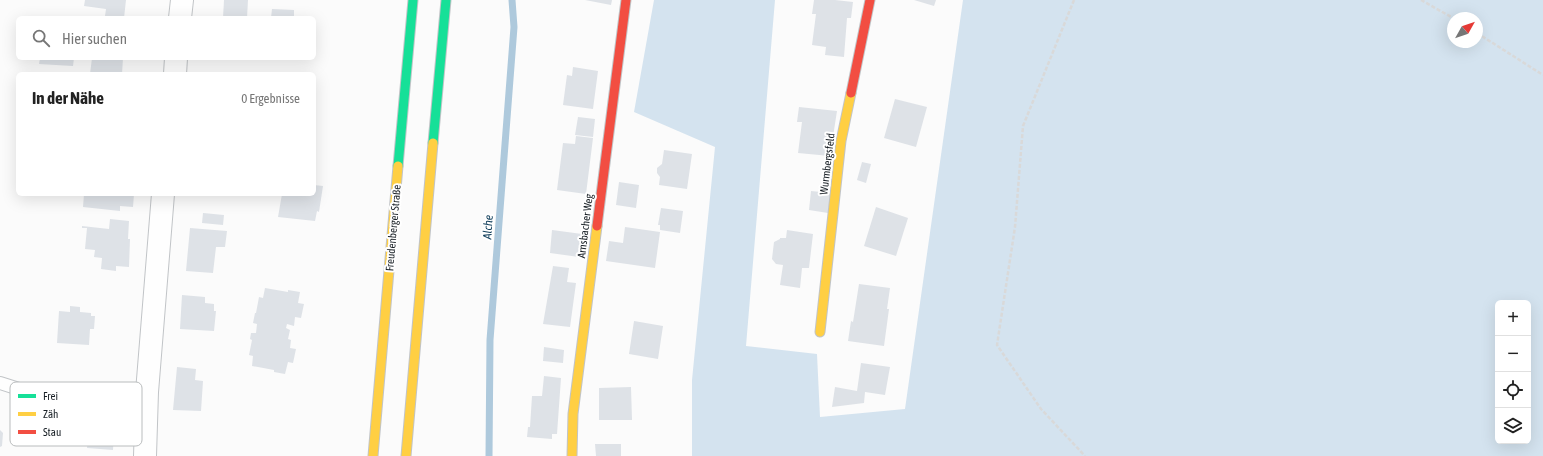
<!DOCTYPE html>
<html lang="de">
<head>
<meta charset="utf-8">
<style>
	:root { --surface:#fff; --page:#f2f2f2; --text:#222; --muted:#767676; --line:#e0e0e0 }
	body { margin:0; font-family:"Asap Condensed",sans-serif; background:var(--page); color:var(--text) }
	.controls { position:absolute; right:12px; bottom:12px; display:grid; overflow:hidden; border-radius:6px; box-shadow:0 4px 16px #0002 }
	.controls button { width:36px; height:36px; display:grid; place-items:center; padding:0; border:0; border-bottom:1px solid var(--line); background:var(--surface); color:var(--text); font:20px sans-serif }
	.compass { position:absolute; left:1447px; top:12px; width:36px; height:36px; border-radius:50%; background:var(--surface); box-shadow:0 4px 16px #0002; rotate:50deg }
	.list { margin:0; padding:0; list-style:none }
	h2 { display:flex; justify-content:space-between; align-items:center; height:52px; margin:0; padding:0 16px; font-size:17px }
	h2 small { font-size:13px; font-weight:400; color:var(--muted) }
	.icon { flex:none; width:22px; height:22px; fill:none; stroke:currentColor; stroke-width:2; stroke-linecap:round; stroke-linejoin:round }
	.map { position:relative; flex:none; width:1543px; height:456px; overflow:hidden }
	.search { position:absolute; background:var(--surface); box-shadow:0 4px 16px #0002; left:16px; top:16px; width:300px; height:44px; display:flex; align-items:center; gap:10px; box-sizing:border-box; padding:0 14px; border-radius:6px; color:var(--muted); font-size:15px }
	.panel { position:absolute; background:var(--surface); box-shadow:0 4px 16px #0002; left:16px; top:72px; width:300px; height:124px; border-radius:6px }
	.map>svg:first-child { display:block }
	.green { fill:#d4e3ef; fill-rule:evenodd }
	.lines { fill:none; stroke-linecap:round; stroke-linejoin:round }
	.stream { stroke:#aec9dc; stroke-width:7 }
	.building { fill:#dee2e7 }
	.lane-casing { stroke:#c1c4c7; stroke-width:14 }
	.street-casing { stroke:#c1c4c7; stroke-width:24 }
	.fast-casing { stroke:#c1c4c7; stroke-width:11 }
	.slow-casing { stroke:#c1c4c7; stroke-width:11 }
	.jam-casing { stroke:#c1c4c7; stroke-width:11 }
	.path { stroke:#d9d9d9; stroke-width:2.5; stroke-dasharray:4 2; stroke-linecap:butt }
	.lane { stroke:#fefefe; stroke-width:12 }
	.street { stroke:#fefefe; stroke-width:22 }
	.fast { stroke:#16e098; stroke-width:9 }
	.slow { stroke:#ffcf43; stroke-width:9 }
	.jam { stroke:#f24e42; stroke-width:9 }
	.labels { text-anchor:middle; stroke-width:4; stroke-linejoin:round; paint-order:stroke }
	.street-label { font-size:11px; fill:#171e24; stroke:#fff }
	.water-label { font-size:12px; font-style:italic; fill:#0f3d5a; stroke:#fff }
	.key { fill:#fff; stroke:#b9bcbd; stroke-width:1 }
	.key-label { font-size:11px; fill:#171e24 }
</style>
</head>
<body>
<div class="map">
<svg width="1543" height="456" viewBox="0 0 1543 456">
	<rect width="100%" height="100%" fill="#fbfbfb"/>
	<!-- green -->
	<path class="green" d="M 654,0 L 775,0 L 746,346 L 817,354 L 820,417 L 905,409 L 963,0 L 1543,0 L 1543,456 L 692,456 L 692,380 L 715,147 L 634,112 ZM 1453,18 L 1477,18 L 1477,42 L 1453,42 ZM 1498,303 L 1528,303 L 1528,441 L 1498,441 Z"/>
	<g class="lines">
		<!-- stream -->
		<path class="stream" d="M 489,456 L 490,340 L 514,27 L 512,0"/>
	</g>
	<!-- building -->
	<g class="building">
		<path d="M 85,0 L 126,0 L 124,18 L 105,16 L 106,9 L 84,6 Z"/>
		<path d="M 224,0 L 248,0 L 247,18 L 223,18 Z"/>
		<path d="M 585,0 L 612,0 L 611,5 Z"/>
		<path d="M 814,0 L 835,0 L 853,2 L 851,18 L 847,18 L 844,57 L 825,55 L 826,47 L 812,45 L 816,14 L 812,14 Z"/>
		<path d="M 914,0 L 936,0 L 934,6 Z"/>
		<path d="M 272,9 L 294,10 L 294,18 L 271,18 Z"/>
		<path d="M 40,58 L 74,58 L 73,66 L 39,64 Z"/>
		<path d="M 92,58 L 123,58 L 122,74 L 90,74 Z"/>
		<path d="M 573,67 L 598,71 L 593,109 L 563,105 L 567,75 L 572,76 Z"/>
		<path d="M 895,99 L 927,107 L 916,147 L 884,138 Z"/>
		<path d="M 799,107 L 837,111 L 830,156 L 798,153 L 802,122 L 797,122 Z"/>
		<path d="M 578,117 L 595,119 L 593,137 L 575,135 Z"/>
		<path d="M 576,136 L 593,138 L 586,194 L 557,190 L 563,143 L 575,144 Z"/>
		<path d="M 664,150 L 692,154 L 687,189 L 659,185 L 660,177 L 657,173 L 657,168 L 662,164 Z"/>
		<path d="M 862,162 L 871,164 L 866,183 L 857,180 Z"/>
		<path d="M 619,182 L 639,185 L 636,208 L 616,205 Z"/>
		<path d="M 314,185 L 323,186 L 319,212 L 317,211 L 315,221 L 278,217 L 282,194 L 314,194 Z"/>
		<path d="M 811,191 L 831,193 L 828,213 L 809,210 Z"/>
		<path d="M 84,194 L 134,194 L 133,207 L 120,206 L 120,211 L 83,207 Z"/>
		<path d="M 876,207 L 908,218 L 896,256 L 864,246 Z"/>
		<path d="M 661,208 L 683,211 L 680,233 L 660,230 L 660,225 L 658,225 Z"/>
		<path d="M 203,213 L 224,215 L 223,225 L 202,223 Z"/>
		<path d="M 110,219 L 129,221 L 128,239 L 130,239 L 129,267 L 116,266 L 116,271 L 101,269 L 102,258 L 94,257 L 95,250 L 85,249 L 87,228 L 82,228 L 82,226 L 109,229 Z"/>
		<path d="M 625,227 L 660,232 L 655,268 L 606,261 L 609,241 L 623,243 Z"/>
		<path d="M 190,228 L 227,231 L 225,247 L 216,247 L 213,273 L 186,271 Z"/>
		<path d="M 552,230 L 582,234 L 579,257 L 550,253 Z"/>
		<path d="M 787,230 L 813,234 L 809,268 L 802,268 L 800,288 L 780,285 L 783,265 L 776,264 L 772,259 L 774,242 L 780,239 L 780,238 L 786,238 Z"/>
		<path d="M 553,266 L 569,268 L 567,282 L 576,283 L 570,327 L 543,324 Z"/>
		<path d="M 859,284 L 890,288 L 887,309 L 889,309 L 884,346 L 848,341 L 851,321 L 853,322 Z"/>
		<path d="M 265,288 L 288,292 L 288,290 L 300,292 L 298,303 L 304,304 L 301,318 L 295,317 L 294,326 L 287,324 L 286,328 L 290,330 L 288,339 L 291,340 L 290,348 L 296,349 L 293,363 L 288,362 L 285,374 L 274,372 L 274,370 L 252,366 L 253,356 L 249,355 L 252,340 L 250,339 L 251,333 L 256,333 L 257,324 L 253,323 L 255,313 L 256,313 L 259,297 L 263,298 Z"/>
		<path d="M 182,295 L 205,297 L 205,303 L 214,304 L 214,311 L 216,311 L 214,331 L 180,329 Z"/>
		<path d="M 70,306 L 80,307 L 80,312 L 91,313 L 91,316 L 95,316 L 94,329 L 90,329 L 89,345 L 57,343 L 59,311 L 70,312 Z"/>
		<path d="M 634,321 L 663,326 L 658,359 L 629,354 Z"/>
		<path d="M 544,347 L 564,350 L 563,363 L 543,361 Z"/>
		<path d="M 861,363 L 890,367 L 885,395 L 865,392 L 864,403 L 832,407 L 835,387 L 857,391 Z"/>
		<path d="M 177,367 L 196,369 L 195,380 L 203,381 L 201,411 L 173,410 Z"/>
		<path d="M 544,376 L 561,378 L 557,434 L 552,434 L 552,439 L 527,437 L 528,427 L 530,427 L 532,396 L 542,396 Z"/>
		<path d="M 631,387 L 632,420 L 599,420 L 599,388 Z"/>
		<path d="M 102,396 L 122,396 L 121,416 L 119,416 L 118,429 L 114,429 L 113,450 L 87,448 L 89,429 L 72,428 L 73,412 L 92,414 L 93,404 L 101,405 Z"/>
		<path d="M 0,430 L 3,433 L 2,446 L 0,447 Z"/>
		<path d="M 595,444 L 621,444 L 621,456 L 596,456 Z"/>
	</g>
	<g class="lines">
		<defs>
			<path id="lane" d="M 0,383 L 22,390 L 147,392"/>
			<g id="street">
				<path d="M 180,18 L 182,0"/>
				<path d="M 175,74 L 176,58"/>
				<path d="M 145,456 L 147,392 L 163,194"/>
			</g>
			<g id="fast">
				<path d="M 433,143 L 446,0"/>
				<path d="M 398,166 L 413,0"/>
			</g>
			<g id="slow">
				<path d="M 820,332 L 841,141 L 851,93"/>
				<path d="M 373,456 L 398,166"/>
				<path d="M 406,456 L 433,143"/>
				<path d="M 572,456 L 573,414 L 597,226"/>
			</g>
			<g id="jam">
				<path d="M 851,93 L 870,0"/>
				<path d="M 597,226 L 626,0"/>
			</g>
		</defs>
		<!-- lane casing -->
		<use href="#lane" class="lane-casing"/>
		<!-- street casing -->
		<use href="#street" class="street-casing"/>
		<!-- fast casing -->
		<use href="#fast" class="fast-casing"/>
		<!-- slow casing -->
		<use href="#slow" class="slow-casing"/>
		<!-- jam casing -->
		<use href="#jam" class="jam-casing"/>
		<!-- path -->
		<g class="path">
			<path d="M 1074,0 L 1023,126 L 1015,227 L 997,345 L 1041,409 L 1085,456"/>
			<path d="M 1421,0 L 1453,18"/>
			<path d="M 1477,33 L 1543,75"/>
		</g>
		<!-- lane -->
		<use href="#lane" class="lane"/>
		<!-- street -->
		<use href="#street" class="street"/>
		<!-- fast -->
		<use href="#fast" class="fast"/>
		<!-- slow -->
		<use href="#slow" class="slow"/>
		<!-- jam -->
		<use href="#jam" class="jam"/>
	</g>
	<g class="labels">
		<!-- street labels -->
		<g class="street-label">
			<text transform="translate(827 164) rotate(-83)" y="4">Wurmbergsfeld</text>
			<text transform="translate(585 226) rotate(-83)" y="4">Arnsbacher Weg</text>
			<text transform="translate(393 228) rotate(-85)" y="4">Freudenberger Straße</text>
		</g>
		<!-- water labels -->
		<g class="water-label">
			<text transform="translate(488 227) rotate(-86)" y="4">Alche</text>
		</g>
	</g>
	<!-- legend -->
	<rect x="10" y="382" width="132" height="64" rx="6" class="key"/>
	<rect x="18" y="394" width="18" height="4" fill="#16e098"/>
	<rect x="18" y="412" width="18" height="4" fill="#ffcf43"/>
	<rect x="18" y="430" width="18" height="4" fill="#f24e42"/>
	<g class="key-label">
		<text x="43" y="400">Frei</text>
		<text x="43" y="418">Zäh</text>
		<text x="43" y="436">Stau</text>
	</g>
</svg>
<div class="controls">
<button>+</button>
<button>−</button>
<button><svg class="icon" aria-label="locate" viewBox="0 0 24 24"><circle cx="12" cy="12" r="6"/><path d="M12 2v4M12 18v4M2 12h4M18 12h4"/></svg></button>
<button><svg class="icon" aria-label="layers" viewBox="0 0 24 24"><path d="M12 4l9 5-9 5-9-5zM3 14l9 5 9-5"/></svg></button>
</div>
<svg class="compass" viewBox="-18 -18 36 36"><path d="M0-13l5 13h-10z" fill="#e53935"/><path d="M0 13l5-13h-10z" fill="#767676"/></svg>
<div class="search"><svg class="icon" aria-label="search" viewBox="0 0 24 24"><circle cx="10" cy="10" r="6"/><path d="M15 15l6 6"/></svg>Hier suchen</div>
<section class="panel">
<h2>In der Nähe<small>0 Ergebnisse</small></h2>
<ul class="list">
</ul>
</section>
</div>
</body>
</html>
